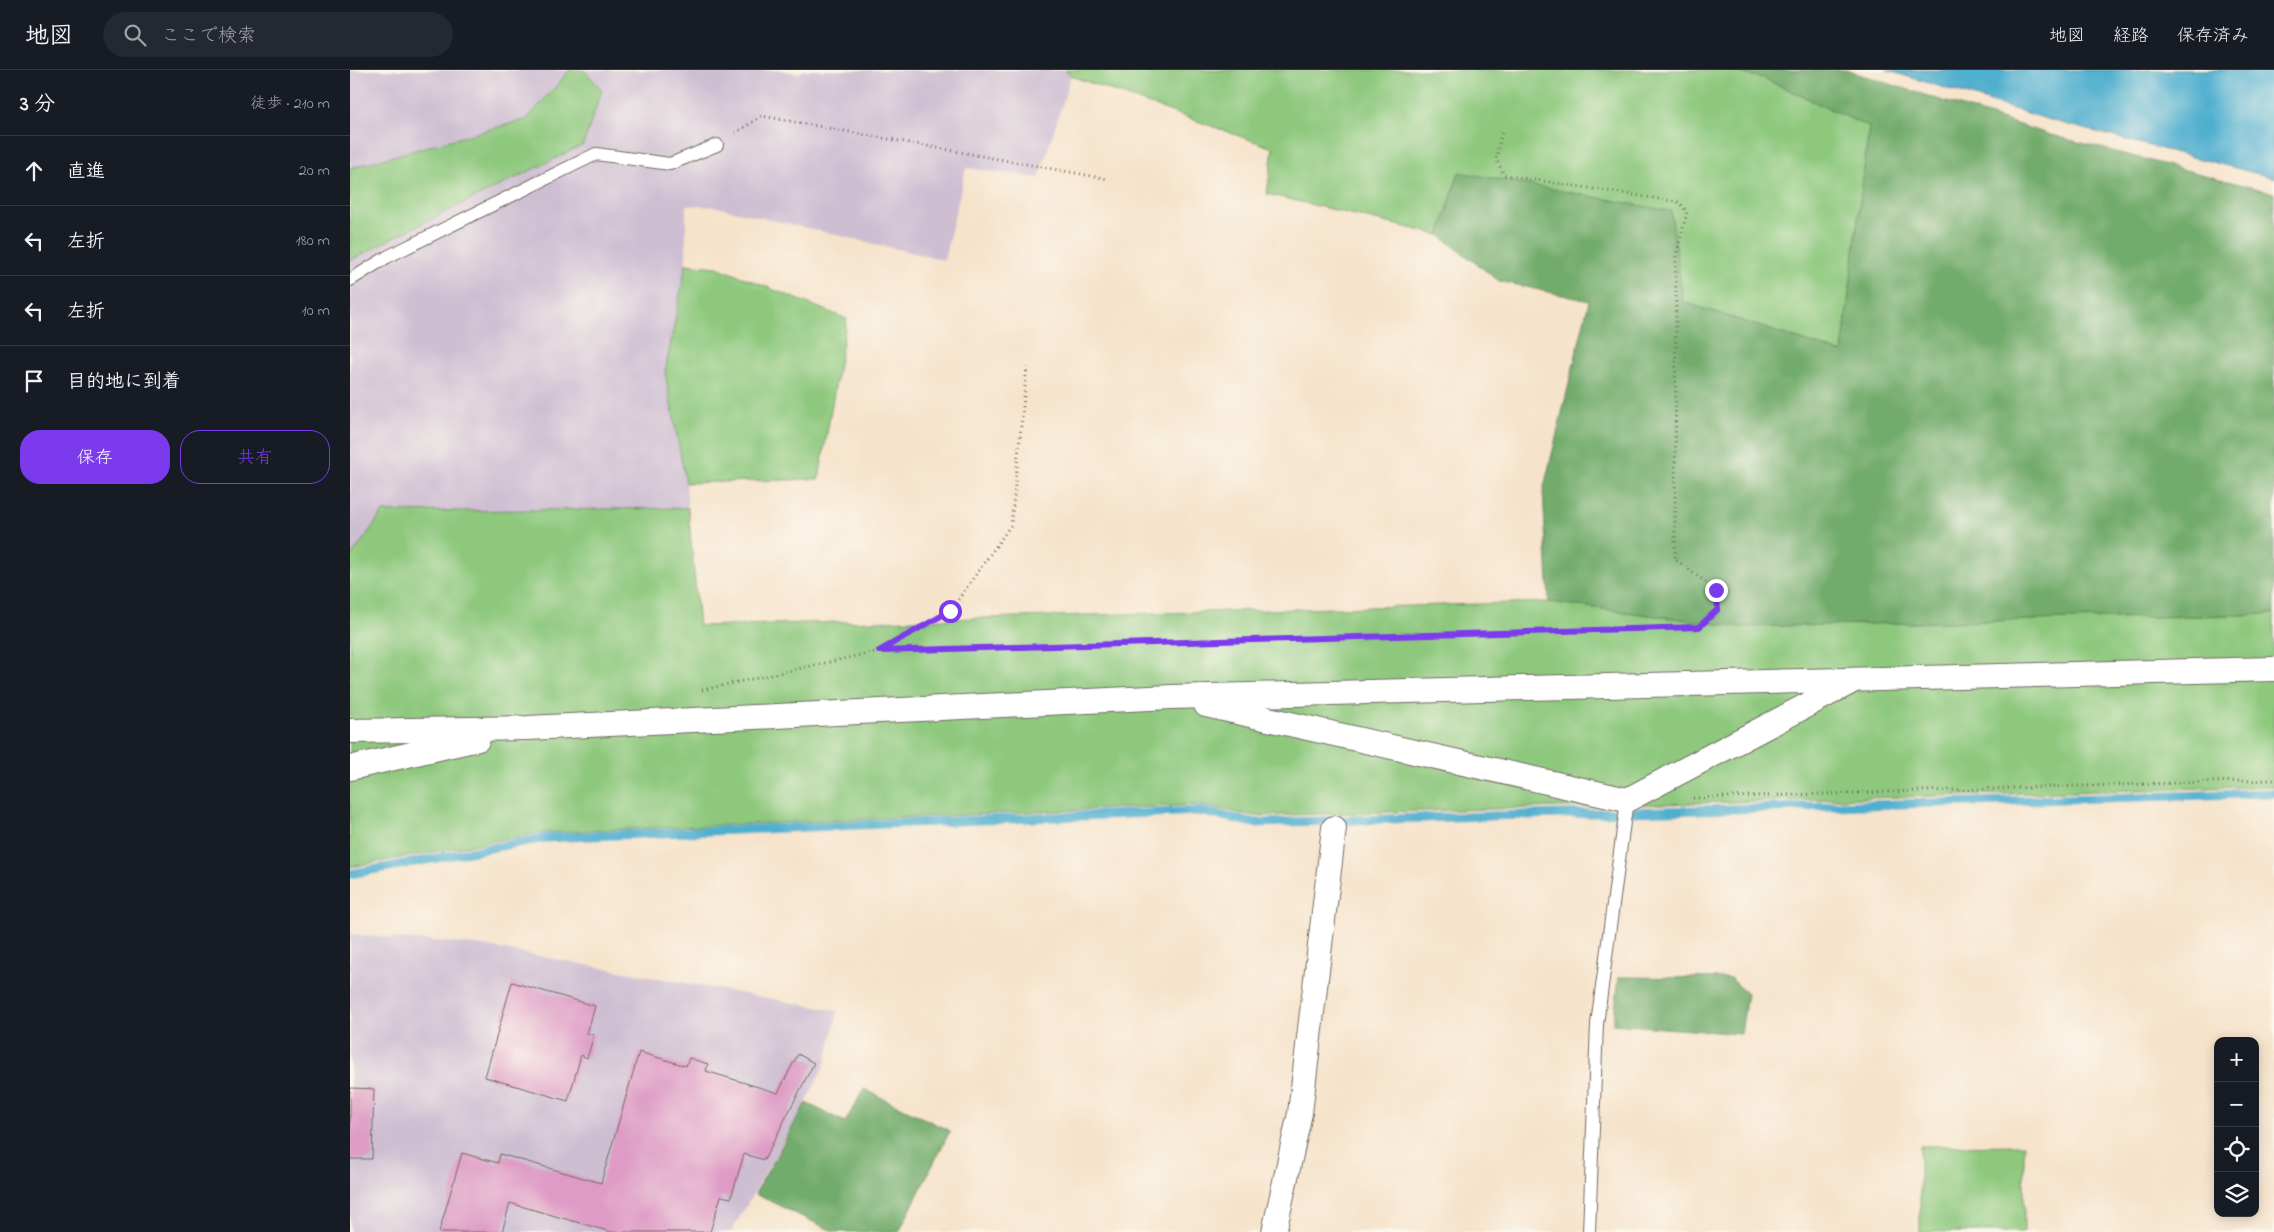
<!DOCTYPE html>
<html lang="ja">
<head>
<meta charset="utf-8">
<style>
	:root { --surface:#171b24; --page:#242831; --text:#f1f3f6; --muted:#9ea1a6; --line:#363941; --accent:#7c3aed }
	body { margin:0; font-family:"Indie Flower","Klee One",sans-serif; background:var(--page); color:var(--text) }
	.controls { position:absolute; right:15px; bottom:15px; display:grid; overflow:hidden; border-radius:10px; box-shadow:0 2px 12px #0003 }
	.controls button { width:45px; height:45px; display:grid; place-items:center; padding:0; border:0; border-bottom:1px solid var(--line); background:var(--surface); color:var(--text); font:25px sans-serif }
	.stop { position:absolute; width:15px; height:15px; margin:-11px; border:4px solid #7c3aed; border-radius:50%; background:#fff }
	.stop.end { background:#7c3aed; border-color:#fff; box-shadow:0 1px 5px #0008 }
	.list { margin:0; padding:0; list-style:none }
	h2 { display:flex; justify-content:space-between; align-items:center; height:65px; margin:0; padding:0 20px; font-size:21px }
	h2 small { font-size:16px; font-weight:400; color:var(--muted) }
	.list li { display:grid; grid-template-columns:32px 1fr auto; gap:15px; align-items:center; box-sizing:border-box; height:70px; padding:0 20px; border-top:1px solid var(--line) }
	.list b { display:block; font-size:19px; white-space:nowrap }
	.list em { font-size:16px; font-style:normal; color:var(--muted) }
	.actions { display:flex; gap:10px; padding:15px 20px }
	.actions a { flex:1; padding:11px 0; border:1px solid var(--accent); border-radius:20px; text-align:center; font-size:18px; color:var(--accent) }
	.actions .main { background:var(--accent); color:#fff }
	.icon { flex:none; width:28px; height:28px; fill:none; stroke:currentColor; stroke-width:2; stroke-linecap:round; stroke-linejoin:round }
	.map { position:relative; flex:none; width:1924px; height:1162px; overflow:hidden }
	header { display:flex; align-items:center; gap:30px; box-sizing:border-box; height:70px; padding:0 25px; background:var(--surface); border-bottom:1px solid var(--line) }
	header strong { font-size:24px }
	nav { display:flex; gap:28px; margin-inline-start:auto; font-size:18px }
	.search { width:350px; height:45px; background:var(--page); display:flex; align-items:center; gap:12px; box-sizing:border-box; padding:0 18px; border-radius:28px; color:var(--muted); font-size:19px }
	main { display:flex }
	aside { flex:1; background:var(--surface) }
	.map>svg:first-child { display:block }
	.industrial { fill:#cebed2 }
	.green { fill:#8dc87d; stroke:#5c7a54 }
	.forest { fill:#72ac6c; stroke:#4e6c4c }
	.water { fill:#50afcf; stroke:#3e6d7d }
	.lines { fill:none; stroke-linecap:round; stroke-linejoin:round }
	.stream { stroke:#50afcf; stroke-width:9 }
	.building { fill:#de9bc5 }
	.service-casing { stroke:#726b63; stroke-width:14 }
	.minor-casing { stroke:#726b63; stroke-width:26 }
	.path { stroke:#726b63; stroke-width:3; stroke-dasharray:1 4; stroke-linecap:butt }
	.service { stroke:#fff; stroke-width:12 }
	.minor { stroke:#fff; stroke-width:24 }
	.route { stroke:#7c3aed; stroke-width:6 }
</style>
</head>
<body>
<header>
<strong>地図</strong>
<div class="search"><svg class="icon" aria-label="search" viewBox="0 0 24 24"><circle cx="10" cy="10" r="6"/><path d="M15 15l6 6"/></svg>ここで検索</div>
<nav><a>地図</a><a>経路</a><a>保存済み</a></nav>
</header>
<main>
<aside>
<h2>3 分<small>徒歩 · 210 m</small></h2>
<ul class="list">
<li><svg class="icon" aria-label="ahead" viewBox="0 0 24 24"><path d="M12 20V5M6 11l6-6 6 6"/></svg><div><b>直進</b></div><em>20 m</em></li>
<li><svg class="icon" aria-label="left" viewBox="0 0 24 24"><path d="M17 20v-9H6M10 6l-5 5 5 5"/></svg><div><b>左折</b></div><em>180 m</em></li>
<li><svg class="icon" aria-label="left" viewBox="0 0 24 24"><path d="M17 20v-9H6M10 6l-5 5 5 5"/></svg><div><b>左折</b></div><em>10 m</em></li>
<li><svg class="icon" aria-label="arrive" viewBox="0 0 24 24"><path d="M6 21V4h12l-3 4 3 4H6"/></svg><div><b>目的地に到着</b></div></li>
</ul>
<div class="actions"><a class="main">保存</a><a>共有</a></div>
</aside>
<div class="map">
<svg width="1924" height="1162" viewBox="0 0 1924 1162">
	<rect width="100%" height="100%" fill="#fbf7ec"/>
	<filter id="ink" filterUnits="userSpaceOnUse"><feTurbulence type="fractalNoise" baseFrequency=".02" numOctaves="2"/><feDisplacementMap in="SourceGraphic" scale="10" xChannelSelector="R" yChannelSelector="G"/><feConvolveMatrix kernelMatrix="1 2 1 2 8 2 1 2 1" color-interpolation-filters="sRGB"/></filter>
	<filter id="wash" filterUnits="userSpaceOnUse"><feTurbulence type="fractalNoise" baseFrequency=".0096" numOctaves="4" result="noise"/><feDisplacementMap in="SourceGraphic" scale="20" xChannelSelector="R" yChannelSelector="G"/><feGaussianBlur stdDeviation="1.12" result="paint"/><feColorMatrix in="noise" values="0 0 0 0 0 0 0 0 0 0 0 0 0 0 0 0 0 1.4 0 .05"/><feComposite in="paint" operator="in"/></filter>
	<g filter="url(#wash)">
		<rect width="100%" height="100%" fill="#f6e3cb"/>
		<!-- industrial -->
		<g class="industrial">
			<path d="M 0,0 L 220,0 L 177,49 L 0,98 Z"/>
			<path d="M 234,0 L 431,0 L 448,4 L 454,0 L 715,0 L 721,6 L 689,108 L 616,98 L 594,190 L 366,137 L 336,135 L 336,194 L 315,302 L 336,413 L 338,438 L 33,442 L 0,488 L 0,191 L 42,168 L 252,20 Z"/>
			<path d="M 0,864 L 128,875 L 488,941 L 475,994 L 456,1033 L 381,1162 L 0,1162 Z"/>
		</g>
		<!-- green -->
		<g class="green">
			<path d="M 220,0 L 234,0 L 252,20 L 233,75 L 42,168 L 0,191 L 0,98 L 177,49 Z"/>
			<path d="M 715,0 L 1377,0 L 1413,8 L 1519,57 L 1492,283 L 1333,232 L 1110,102 L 1089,165 L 917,124 L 923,78 L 721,6 Z"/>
			<path d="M 336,194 L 367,197 L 497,249 L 469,409 L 336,413 L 315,302 Z"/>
			<path d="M 338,438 L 349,556 L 1199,532 L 1391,557 L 1924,544 L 1924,716 L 905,746 L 848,735 L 189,763 L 0,797 L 0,488 L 33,442 Z"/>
			<path d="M 1674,1075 L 1674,1162 L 1570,1162 L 1570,1076 Z"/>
		</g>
		<!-- forest -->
		<g class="forest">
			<path d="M 1377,0 L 1496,0 L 1701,65 L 1924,123 L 1924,544 L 1391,557 L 1199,532 L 1193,421 L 1239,231 L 1149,211 L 1089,165 L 1109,102 L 1321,141 L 1333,232 L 1492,283 L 1519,57 L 1413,8 Z"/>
			<path d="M 1269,907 L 1381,908 L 1397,924 L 1391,964 L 1263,954 Z"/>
			<path d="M 514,1019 L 600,1061 L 549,1162 L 484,1162 L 405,1124 L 456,1033 L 495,1052 Z"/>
		</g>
		<!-- water -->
		<path class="water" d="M 1536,0 L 1924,0 L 1924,108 L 1703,51 Z"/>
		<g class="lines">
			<!-- stream -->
			<path class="stream" d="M 0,804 L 194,768 L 850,741 L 905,753 L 1924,723"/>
		</g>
		<g id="blocks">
			<!-- building -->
			<g class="building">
				<path d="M 162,912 L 245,936 L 237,964 L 244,965 L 237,988 L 231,985 L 218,1031 L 135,1007 Z"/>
				<path d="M 289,982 L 336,996 L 339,988 L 358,994 L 356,1001 L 428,1023 L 448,984 L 464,993 L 414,1090 L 394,1084 L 381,1128 L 371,1126 L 360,1162 L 261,1162 L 160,1133 L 152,1162 L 89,1162 L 112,1083 L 148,1093 L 150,1084 L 251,1113 Z"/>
				<path d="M 0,1018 L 24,1019 L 22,1089 L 0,1089 Z"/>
			</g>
		</g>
	</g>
	<g filter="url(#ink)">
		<use href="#blocks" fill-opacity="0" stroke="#726b63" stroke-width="1"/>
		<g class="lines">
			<defs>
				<g id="service">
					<path d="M 0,210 L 37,187 L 246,84 L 320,94 L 367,75"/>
					<path d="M 1239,1162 L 1247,954 L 1277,730"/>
				</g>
				<g id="minor">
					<path d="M 856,635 L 1277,730 L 1501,612"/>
					<path d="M 0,661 L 178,658 L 821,627 L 1924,599"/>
					<path d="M 0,698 L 128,669"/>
					<path d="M 924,1162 L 950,1043 L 984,758"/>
				</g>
			</defs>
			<!-- service casing -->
			<use href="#service" class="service-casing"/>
			<!-- minor casing -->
			<use href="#minor" class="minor-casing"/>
			<!-- path -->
			<g class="path">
				<path d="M 385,63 L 412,46 L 758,109"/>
				<path d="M 529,580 L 600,541 L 661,455 L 677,297"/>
				<path d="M 352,620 L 529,581 L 1349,557 L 1368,539 L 1366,520 L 1325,489 L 1326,186 L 1337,142 L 1329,132 L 1154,105 L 1146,89 L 1152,60"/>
				<path d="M 1343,728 L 1924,710"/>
			</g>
			<!-- service -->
			<use href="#service" class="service"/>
			<!-- minor -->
			<use href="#minor" class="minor"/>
		</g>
	</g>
	<g class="lines" filter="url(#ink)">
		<!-- route -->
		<path class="route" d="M 600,541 L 529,581 L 1349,557 L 1368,539 L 1366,520"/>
	</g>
</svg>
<div class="controls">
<button>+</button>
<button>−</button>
<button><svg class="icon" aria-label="locate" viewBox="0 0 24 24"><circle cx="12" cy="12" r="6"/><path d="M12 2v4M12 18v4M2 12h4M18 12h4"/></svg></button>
<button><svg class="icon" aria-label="layers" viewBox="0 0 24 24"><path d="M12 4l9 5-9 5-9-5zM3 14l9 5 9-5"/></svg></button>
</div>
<div class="stop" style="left:600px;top:541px"></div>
<div class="stop end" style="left:1366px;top:520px"></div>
</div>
</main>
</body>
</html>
